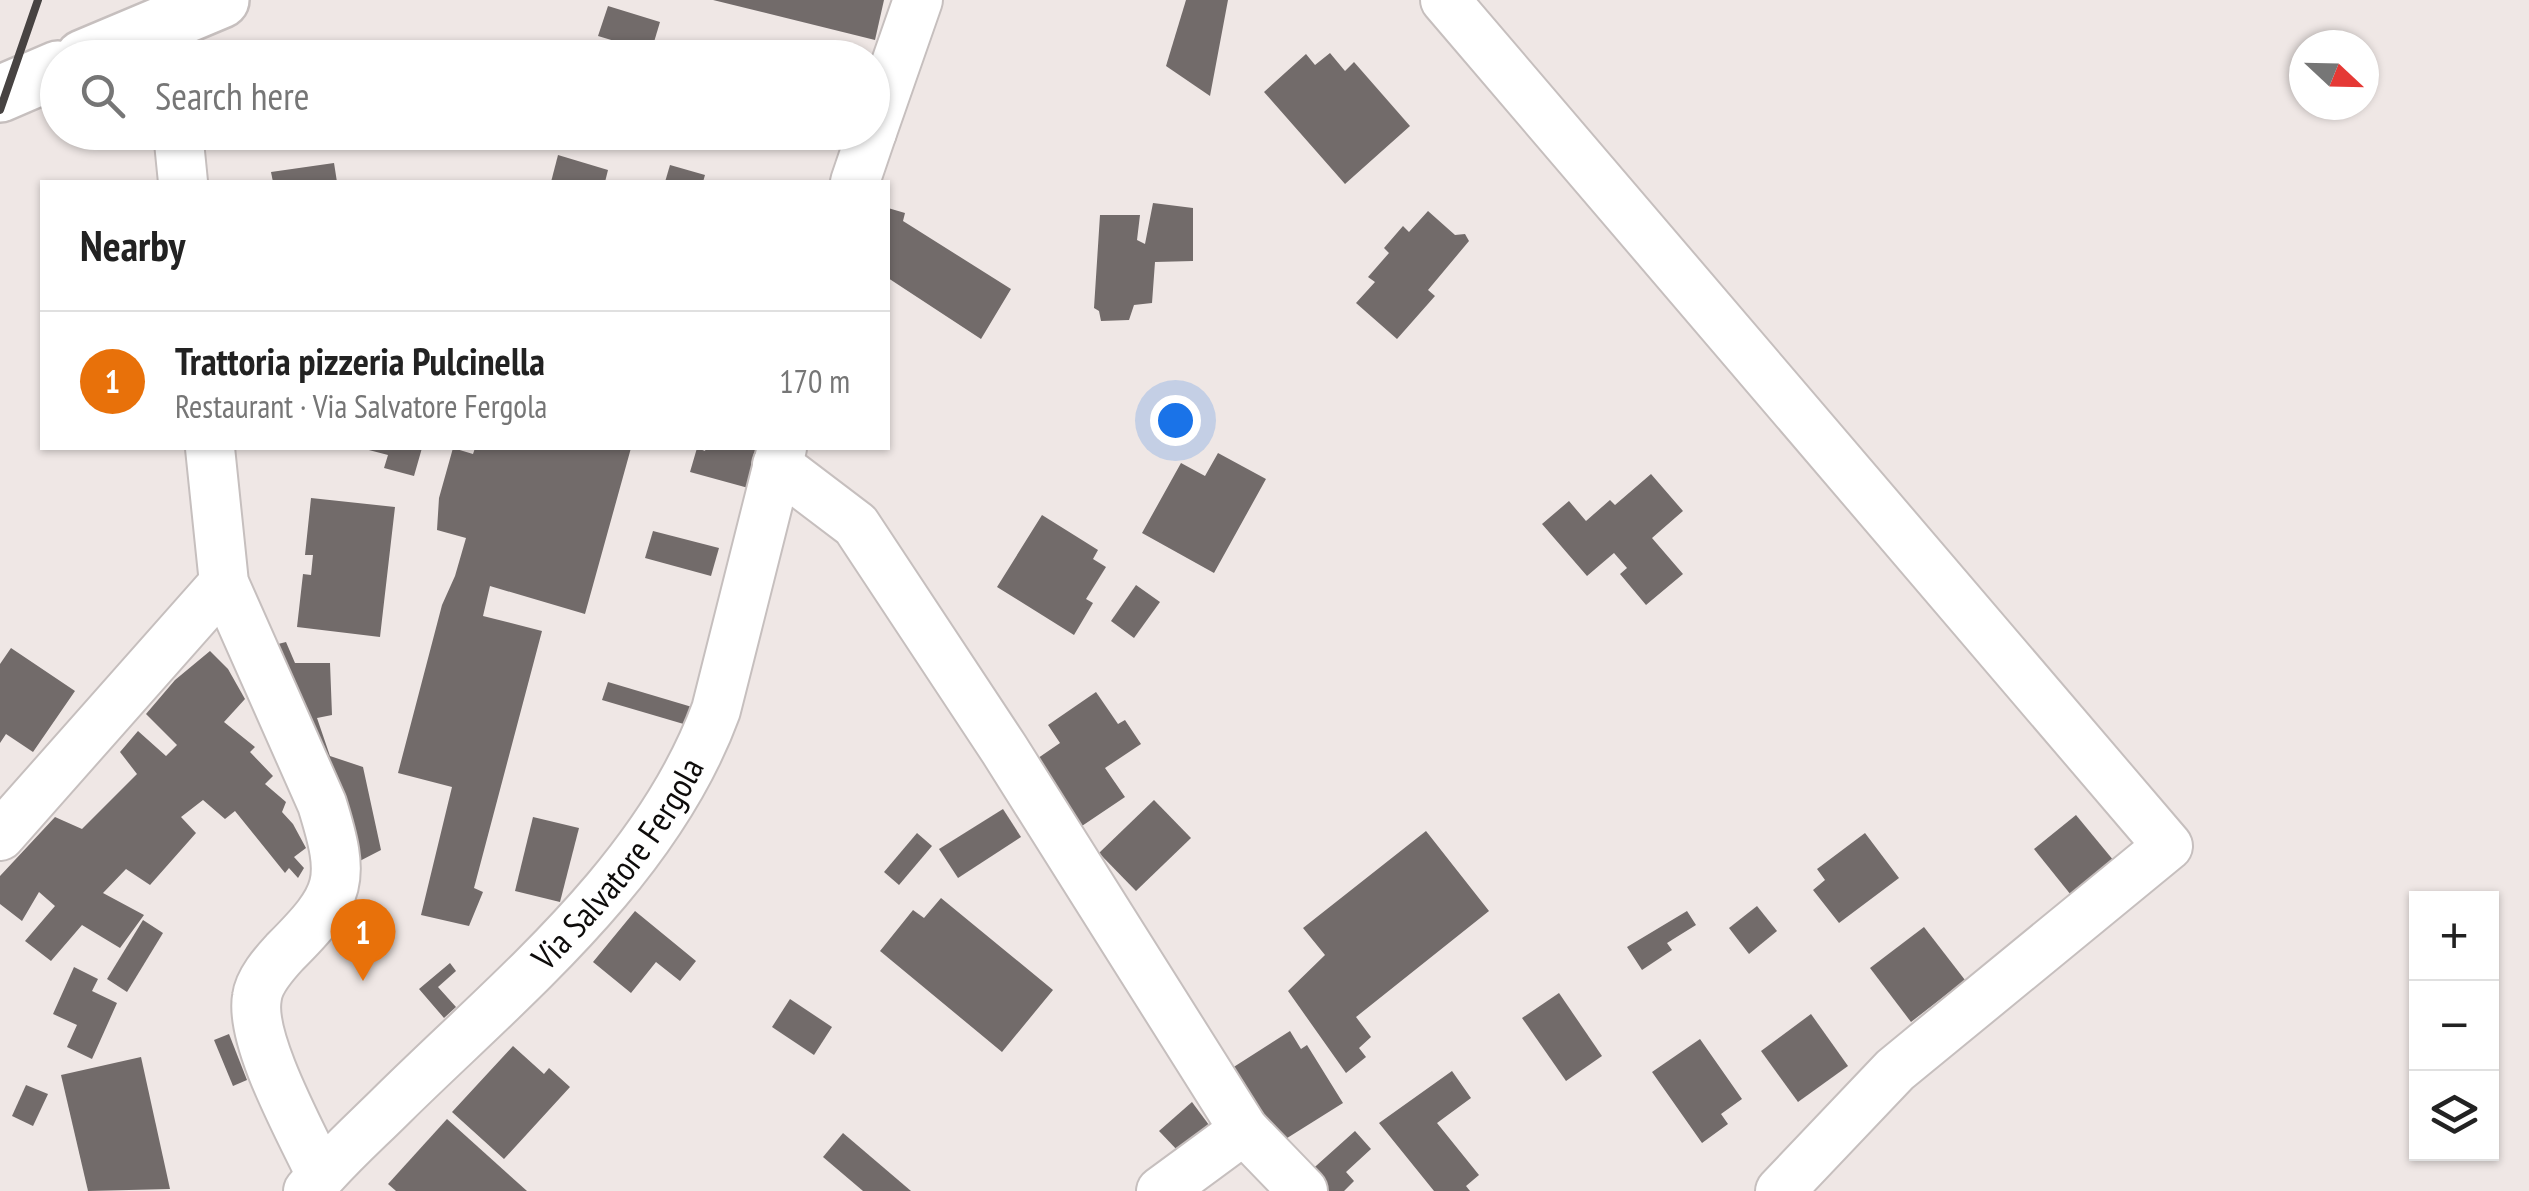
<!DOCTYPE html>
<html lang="en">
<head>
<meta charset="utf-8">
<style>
	:root { --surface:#fff; --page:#f2f2f2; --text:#222; --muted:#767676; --line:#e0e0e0; --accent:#0f766e }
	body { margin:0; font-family:"PT Sans Narrow",sans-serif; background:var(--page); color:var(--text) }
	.controls { position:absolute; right:30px; bottom:30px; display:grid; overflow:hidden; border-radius:0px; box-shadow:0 2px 8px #0004 }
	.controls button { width:90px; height:90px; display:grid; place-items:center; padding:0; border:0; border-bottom:2px solid var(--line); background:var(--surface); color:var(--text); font:50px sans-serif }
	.compass { position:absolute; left:2289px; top:30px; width:90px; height:90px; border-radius:50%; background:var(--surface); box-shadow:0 2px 8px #0004; rotate:112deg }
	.you { position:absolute; left:1175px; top:420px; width:35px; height:35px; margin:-25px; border:8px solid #fff; border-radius:50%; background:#1a73e8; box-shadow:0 0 0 15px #1a73e833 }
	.badge { display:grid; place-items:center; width:65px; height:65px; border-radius:50%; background:var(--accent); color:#fff; font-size:32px; font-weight:700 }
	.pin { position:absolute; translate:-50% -82px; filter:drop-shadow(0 2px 5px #0008) }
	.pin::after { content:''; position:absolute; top:52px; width:35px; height:30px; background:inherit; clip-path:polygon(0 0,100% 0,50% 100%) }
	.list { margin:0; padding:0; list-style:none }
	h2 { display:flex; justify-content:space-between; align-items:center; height:130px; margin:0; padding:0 40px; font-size:42px }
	h2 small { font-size:32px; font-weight:400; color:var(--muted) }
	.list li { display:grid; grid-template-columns:65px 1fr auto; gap:30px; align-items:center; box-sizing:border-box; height:140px; padding:0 40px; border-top:2px solid var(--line) }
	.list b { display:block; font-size:38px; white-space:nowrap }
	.list p { margin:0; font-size:32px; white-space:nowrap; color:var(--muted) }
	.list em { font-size:32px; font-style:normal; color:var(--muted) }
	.icon { flex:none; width:55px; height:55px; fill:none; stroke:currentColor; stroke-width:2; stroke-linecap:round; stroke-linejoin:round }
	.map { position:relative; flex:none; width:2529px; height:1191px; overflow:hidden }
	.search { position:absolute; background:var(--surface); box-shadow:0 2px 8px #0004; left:40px; top:40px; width:850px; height:110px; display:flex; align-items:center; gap:25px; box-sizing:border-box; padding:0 35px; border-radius:55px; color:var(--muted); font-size:38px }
	.panel { position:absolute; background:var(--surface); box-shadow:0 2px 8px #0004; left:40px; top:180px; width:850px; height:270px; border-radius:0px }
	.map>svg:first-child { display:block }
	.building { fill:#726b6a }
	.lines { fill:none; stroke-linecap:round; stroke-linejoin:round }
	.minor-casing { stroke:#c6bfbe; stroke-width:52 }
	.major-casing { stroke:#c6bfbe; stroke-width:60 }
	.minor { stroke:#fff; stroke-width:48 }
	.major { stroke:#fff; stroke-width:55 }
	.rail { stroke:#474342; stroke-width:8 }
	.labels { text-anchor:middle; stroke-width:8; stroke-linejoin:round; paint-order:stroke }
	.street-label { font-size:35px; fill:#0e0c0b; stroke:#fcf4f3 }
</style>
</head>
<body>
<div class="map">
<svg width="2529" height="1191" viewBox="0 0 2529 1191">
	<rect width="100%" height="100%" fill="#efe7e5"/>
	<!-- building -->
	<g class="building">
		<path d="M 713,0 L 884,0 L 875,40 Z"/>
		<path d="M 1186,0 L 1228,0 L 1210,96 L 1166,66 Z"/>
		<path d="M 608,6 L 660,22 L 651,52 L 598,36 Z"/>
		<rect x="393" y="50" width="35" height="8"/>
		<path d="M 1330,53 L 1345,71 L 1354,62 L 1410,126 L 1345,184 L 1264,92 L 1306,54 L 1315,65 Z"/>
		<path d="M 558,155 L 608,170 L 605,182 L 551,182 Z"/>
		<path d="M 334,163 L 337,182 L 273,182 L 271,172 Z"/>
		<path d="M 670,165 L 705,175 L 703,182 L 665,182 Z"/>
		<path d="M 1153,203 L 1193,208 L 1193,261 L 1155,262 L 1152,303 L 1134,305 L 1129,320 L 1101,321 L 1099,311 L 1094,308 L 1100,215 L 1140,215 L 1137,240 L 1145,244 Z"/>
		<path d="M 888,208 L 905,213 L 903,221 L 1011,289 L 981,339 L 888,278 Z"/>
		<path d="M 1428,211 L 1455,235 L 1465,234 L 1469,241 L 1428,290 L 1435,296 L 1397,339 L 1356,303 L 1375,282 L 1368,277 L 1389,253 L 1384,248 L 1403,226 L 1409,232 Z"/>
		<path d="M 422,448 L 414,476 L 384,468 L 388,455 L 365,449 Z"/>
		<path d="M 453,448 L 473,454 L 475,448 L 631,448 L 585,614 L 490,586 L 483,616 L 542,631 L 474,888 L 483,892 L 469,926 L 421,915 L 452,787 L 398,773 L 442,605 L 455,576 L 466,538 L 437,530 L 439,498 Z"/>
		<path d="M 697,448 L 705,451 L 706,448 L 764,448 L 752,489 L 690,472 Z"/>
		<path d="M 1218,453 L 1266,479 L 1214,573 L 1142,533 L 1181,463 L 1205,476 Z"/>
		<path d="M 1651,474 L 1683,511 L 1652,538 L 1683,574 L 1646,605 L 1620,574 L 1627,568 L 1614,553 L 1587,576 L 1542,524 L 1569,501 L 1586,521 L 1610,500 L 1615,505 Z"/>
		<path d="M 311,498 L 395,507 L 380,637 L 297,627 L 303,574 L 311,575 L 313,555 L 305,555 Z"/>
		<path d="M 1042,515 L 1098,550 L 1093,559 L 1106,567 L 1086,599 L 1093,603 L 1074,635 L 997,587 Z"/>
		<path d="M 653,531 L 719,548 L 711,576 L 645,558 Z"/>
		<path d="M 1136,585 L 1160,602 L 1134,638 L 1111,621 Z"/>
		<path d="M 286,642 L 295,663 L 330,663 L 332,715 L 317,718 L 330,756 L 363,767 L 381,850 L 350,866 L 266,647 Z"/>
		<path d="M 11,648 L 75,691 L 33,752 L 6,734 L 0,743 L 0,664 Z"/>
		<path d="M 210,651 L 228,669 L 245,699 L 224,722 L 255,747 L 250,752 L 273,776 L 265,784 L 286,802 L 282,812 L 293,824 L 306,848 L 294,857 L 304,868 L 298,878 L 289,868 L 285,873 L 235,811 L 225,819 L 203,800 L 181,817 L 196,833 L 150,885 L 126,869 L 103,893 L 144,915 L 120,948 L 82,925 L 51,961 L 25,941 L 55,906 L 39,892 L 22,921 L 0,904 L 0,876 L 55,817 L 82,829 L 137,774 L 120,752 L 138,731 L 166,756 L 177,745 L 146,714 L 175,680 Z"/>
		<path d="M 608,682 L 692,707 L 687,725 L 602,700 Z"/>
		<path d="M 1096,692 L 1118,724 L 1125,720 L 1141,744 L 1105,768 L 1125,797 L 1070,834 L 1025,767 L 1060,743 L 1048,725 Z"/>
		<path d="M 1154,800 L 1191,838 L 1136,891 L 1099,853 Z"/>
		<path d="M 1003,809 L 1021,837 L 958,878 L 939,849 Z"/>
		<path d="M 2076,815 L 2114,861 L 2071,895 L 2034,849 Z"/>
		<path d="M 533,817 L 579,828 L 560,902 L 515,891 Z"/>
		<path d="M 1426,831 L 1489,911 L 1356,1017 L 1371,1037 L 1359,1048 L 1366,1057 L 1346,1073 L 1288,991 L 1325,955 L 1303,928 Z"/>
		<path d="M 917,833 L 932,846 L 899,885 L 884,872 Z"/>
		<path d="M 1865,833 L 1899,878 L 1839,923 L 1813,890 L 1825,880 L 1817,869 Z"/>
		<path d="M 941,898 L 1053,990 L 1002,1052 L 880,951 L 913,910 L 924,918 Z"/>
		<path d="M 1757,906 L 1777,931 L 1749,954 L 1729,928 Z"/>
		<path d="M 635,911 L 696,961 L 680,981 L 656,962 L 631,993 L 593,962 Z"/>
		<path d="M 1687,911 L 1696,925 L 1667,943 L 1672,950 L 1642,970 L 1627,947 Z"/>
		<path d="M 143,920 L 163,933 L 127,992 L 107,979 Z"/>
		<path d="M 1924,927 L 1965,980 L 1911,1022 L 1870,968 Z"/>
		<path d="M 450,963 L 456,971 L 438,987 L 456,1007 L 444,1018 L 419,989 Z"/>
		<path d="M 74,967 L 98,979 L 92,991 L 117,1003 L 92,1059 L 67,1047 L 77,1025 L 53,1014 Z"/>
		<path d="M 1559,993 L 1602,1056 L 1566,1081 L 1522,1018 Z"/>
		<path d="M 790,999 L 832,1027 L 814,1055 L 772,1027 Z"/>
		<path d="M 1811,1014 L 1848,1066 L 1798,1102 L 1761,1051 Z"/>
		<path d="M 1290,1031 L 1301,1049 L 1307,1045 L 1343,1103 L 1276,1145 L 1229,1070 Z"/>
		<path d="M 229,1034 L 247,1080 L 233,1086 L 214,1040 Z"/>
		<path d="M 1700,1039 L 1742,1099 L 1721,1114 L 1728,1124 L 1702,1143 L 1652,1072 Z"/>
		<path d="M 513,1046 L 544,1074 L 549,1068 L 570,1087 L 504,1159 L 452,1112 Z"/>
		<path d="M 141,1057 L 170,1189 L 88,1191 L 61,1075 Z"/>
		<path d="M 1452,1071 L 1471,1098 L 1437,1123 L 1479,1175 L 1466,1186 L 1470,1191 L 1434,1191 L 1379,1123 Z"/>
		<path d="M 26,1085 L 48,1094 L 33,1126 L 12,1116 Z"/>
		<path d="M 1192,1102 L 1209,1125 L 1179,1152 L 1159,1131 Z"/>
		<path d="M 447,1119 L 527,1191 L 396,1191 L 388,1184 Z"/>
		<path d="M 1355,1131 L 1371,1149 L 1346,1172 L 1354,1181 L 1344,1191 L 1322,1191 L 1307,1174 Z"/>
		<path d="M 843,1133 L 911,1191 L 863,1191 L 823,1157 Z"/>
	</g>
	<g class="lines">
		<defs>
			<g id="minor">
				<path d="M 1445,0 L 2168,846 L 1895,1070 L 1780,1191"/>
				<path d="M 178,132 L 183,182"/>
				<path d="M 872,132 L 918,0"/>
				<path d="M 855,182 L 872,132"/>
				<path d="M 210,448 L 224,583 L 322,804 C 346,881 342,895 285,952 C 274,964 259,981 257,997 C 249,1040 302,1134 321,1175"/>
				<path d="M 777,465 L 856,525 L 1004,749 L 1244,1130 L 1303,1191"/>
				<path d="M 0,836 L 224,583"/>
				<path id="s1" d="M 308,1191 C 334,1159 365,1132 394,1103 C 513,986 657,871 716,710 L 782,448"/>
				<path d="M 1161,1191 L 1244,1130"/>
			</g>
			<g id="major">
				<path d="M 83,58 L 221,0"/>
				<path d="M 0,94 L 58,69"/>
			</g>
		</defs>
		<!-- minor casing -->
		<use href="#minor" class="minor-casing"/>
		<!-- major casing -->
		<use href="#major" class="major-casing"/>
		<!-- minor -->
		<use href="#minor" class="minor"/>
		<!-- major -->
		<use href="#major" class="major"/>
		<!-- rail -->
		<path class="rail" d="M 0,110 L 38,0"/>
	</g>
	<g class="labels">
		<!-- street labels -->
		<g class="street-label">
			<text dy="12" stroke="none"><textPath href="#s1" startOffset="452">Via Salvatore Fergola</textPath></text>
		</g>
	</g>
</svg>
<div class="controls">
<button>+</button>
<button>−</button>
<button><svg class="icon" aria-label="layers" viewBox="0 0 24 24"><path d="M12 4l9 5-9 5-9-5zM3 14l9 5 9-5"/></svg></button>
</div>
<svg class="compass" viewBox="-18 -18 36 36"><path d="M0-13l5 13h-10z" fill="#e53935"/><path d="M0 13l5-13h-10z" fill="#767676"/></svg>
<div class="you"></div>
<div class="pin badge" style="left:363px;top:981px;background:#e8710a">1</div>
<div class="search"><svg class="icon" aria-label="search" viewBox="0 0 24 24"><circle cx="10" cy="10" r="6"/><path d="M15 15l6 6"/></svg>Search here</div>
<section class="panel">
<h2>Nearby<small></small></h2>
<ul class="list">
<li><span class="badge" style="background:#e8710a">1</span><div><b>Trattoria pizzeria Pulcinella</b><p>Restaurant · Via Salvatore Fergola</p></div><em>170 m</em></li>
</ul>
</section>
</div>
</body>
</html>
